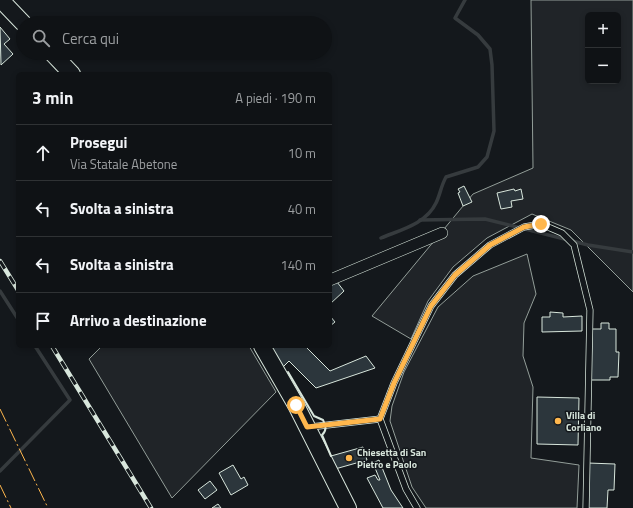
<!DOCTYPE html>
<html lang="it">
<head>
<meta charset="utf-8">
<style>
	:root { --surface:#0f1215; --page:#181b1e; --text:#f1f3f6; --muted:#9b9ea0; --line:#2f3234 }
	body { margin:0; font-family:"Titillium Web",sans-serif; background:var(--page); color:var(--text) }
	.controls { position:absolute; right:12px; top:12px; display:grid; overflow:hidden; border-radius:6px; box-shadow:0 2px 6px #0003 }
	.controls button { width:36px; height:36px; display:grid; place-items:center; padding:0; border:0; border-bottom:1px solid var(--line); background:var(--surface); color:var(--text); font:20px sans-serif }
	.stop { position:absolute; width:12px; height:12px; margin:-9px; border:3px solid #ffb74d; border-radius:50%; background:#fff }
	.stop.end { background:#ffb74d; border-color:#fff; box-shadow:0 1px 4px #0008 }
	.list { margin:0; padding:0; list-style:none }
	h2 { display:flex; justify-content:space-between; align-items:center; height:52px; margin:0; padding:0 16px; font-size:17px }
	h2 small { font-size:13px; font-weight:400; color:var(--muted) }
	.list li { display:grid; grid-template-columns:26px 1fr auto; gap:12px; align-items:center; box-sizing:border-box; height:56px; padding:0 16px; border-top:1px solid var(--line) }
	.list b { display:block; font-size:15px; white-space:nowrap }
	.list p { margin:0; font-size:13px; white-space:nowrap; color:var(--muted) }
	.list em { font-size:13px; font-style:normal; color:var(--muted) }
	.icon { flex:none; width:22px; height:22px; fill:none; stroke:currentColor; stroke-width:2; stroke-linecap:round; stroke-linejoin:round }
	.map { position:relative; flex:none; width:633px; height:508px; overflow:hidden }
	.search { position:absolute; background:var(--surface); box-shadow:0 2px 6px #0003; left:16px; top:16px; width:316px; height:44px; display:flex; align-items:center; gap:10px; box-sizing:border-box; padding:0 14px; border-radius:22px; color:var(--muted); font-size:15px }
	.panel { position:absolute; background:var(--surface); box-shadow:0 2px 6px #0003; left:16px; top:72px; width:316px; height:276px; border-radius:6px }
	.map>svg:first-child { display:block }
	.green { fill:#202428; stroke:#939e99; fill-rule:evenodd }
	.lines { fill:none; stroke-linecap:round; stroke-linejoin:round }
	.stream { stroke:#363b3e; stroke-width:3.5 }
	.building { fill:#2c363c; stroke:#d8e6dc }
	.service-casing { stroke:#d8e6dc; stroke-width:7 }
	.minor-casing { stroke:#d8e6dc; stroke-width:12 }
	.secondary-casing { stroke:#d8e6dc; stroke-width:18 }
	.service { stroke:#14181c; stroke-width:5.5 }
	.minor { stroke:#14181c; stroke-width:11 }
	.secondary { stroke:#14181c; stroke-width:16 }
	.rail-casing { stroke:#d8e6dc; stroke-width:4.5 }
	.rail { stroke:#14181c; stroke-width:3; stroke-dasharray:9; stroke-linecap:butt }
	.wall { stroke:#d8e6dc; stroke-width:2 }
	.power { stroke:#ffb74d; stroke-width:1; stroke-dasharray:14 3 2 3; stroke-linecap:butt }
	.route { stroke:#ffb74d; stroke-width:5 }
	.poi-dot { fill:#ffb74d; stroke:#14181c; stroke-width:1.5 }
	.labels { text-anchor:middle; stroke-width:3; stroke-linejoin:round; paint-order:stroke }
	.poi-label { font-size:10px; font-weight:bold; fill:#d8e6dc; stroke:#14181c; text-anchor:start }
</style>
</head>
<body>
<div class="map">
<svg width="633" height="508" viewBox="0 0 633 508">
	<rect width="100%" height="100%" fill="#14181c"/>
	<!-- green -->
	<g class="green">
		<path d="M 531,0 L 633,0 L 633,292 L 571,230 L 532,214 L 487,238 L 453,267 L 428,301 L 411,339 L 372,316 L 473,194 L 533,168 ZM 588,15 L 618,15 L 618,81 L 588,81 Z"/>
		<path d="M 527,254 L 536,294 L 524,323 L 523,356 L 533,387 L 531,458 L 579,465 L 577,508 L 426,508 L 412,487 L 390,421 L 392,406 L 404,372 L 438,307 L 473,276 Z"/>
		<path d="M 102,346 L 249,346 L 276,392 L 172,498 L 89,359 Z"/>
	</g>
	<g class="lines">
		<!-- stream -->
		<g class="stream">
			<path d="M 420,220 L 485,219 L 588,245 L 633,252"/>
			<path d="M 381,238 C 400,230 426,224 436,203 C 440,195 441,186 446,177 L 478,167 L 487,157 L 494,131 L 492,65 L 490,49 L 478,35 L 455,18 L 465,0"/>
			<path d="M 0,291 L 18,319"/>
			<path d="M 0,471 L 70,400 L 35,346"/>
		</g>
	</g>
	<!-- building -->
	<g class="building">
		<path d="M 0,27 L 10,39 L 4,44 L 13,54 L 1,65 Z"/>
		<path d="M 464,186 L 472,202 L 463,206 L 458,193 L 460,192 L 458,189 Z"/>
		<path d="M 514,189 L 515,191 L 521,189 L 523,199 L 511,201 L 512,207 L 501,209 L 497,193 Z"/>
		<path d="M 337,282 L 344,291 L 330,304 L 330,285 Z"/>
		<path d="M 550,312 L 563,313 L 563,317 L 582,316 L 582,331 L 542,332 L 542,317 L 550,317 Z"/>
		<path d="M 330,316 L 335,322 L 330,326 Z"/>
		<path d="M 601,323 L 609,323 L 609,329 L 616,329 L 616,352 L 619,352 L 618,377 L 610,377 L 610,380 L 591,380 L 592,329 L 601,329 Z"/>
		<path d="M 270,346 L 291,346 L 292,348 L 294,346 L 307,346 L 306,347 L 330,371 L 366,356 L 375,368 L 316,388 L 289,361 L 283,367 Z"/>
		<path d="M 537,397 L 579,398 L 578,445 L 537,444 Z"/>
		<path d="M 363,447 L 367,460 L 335,469 L 331,456 Z"/>
		<path d="M 379,460 L 391,490 L 403,508 L 383,508 L 367,478 L 375,475 L 378,480 L 380,480 L 373,463 Z"/>
		<path d="M 588,463 L 615,464 L 614,490 L 608,490 L 607,508 L 587,508 Z"/>
		<path d="M 233,465 L 241,479 L 244,477 L 248,485 L 231,495 L 219,473 Z"/>
		<path d="M 210,481 L 217,490 L 205,499 L 198,490 Z"/>
		<path d="M 218,504 L 221,508 L 212,508 Z"/>
	</g>
	<g class="lines">
		<defs>
			<g id="service">
				<path d="M 310,427 L 380,419"/>
				<path d="M 417,508 L 406,489 L 380,419 L 394,383 L 431,306 L 455,275 L 490,245 L 524,227 L 541,224 L 562,233 L 574,245 L 590,310 L 586,508"/>
			</g>
			<path id="minor" d="M 330,280 L 442,233"/>
			<g id="secondary">
				<path d="M 1,0 L 23,23"/>
				<path d="M 52,53 L 72,74"/>
				<path d="M 262,346 L 296,405 L 348,508"/>
			</g>
		</defs>
		<!-- service casing -->
		<use href="#service" class="service-casing"/>
		<!-- minor casing -->
		<use href="#minor" class="minor-casing"/>
		<!-- secondary casing -->
		<use href="#secondary" class="secondary-casing"/>
		<!-- service -->
		<use href="#service" class="service"/>
		<!-- minor -->
		<use href="#minor" class="minor"/>
		<!-- secondary -->
		<use href="#secondary" class="secondary"/>
		<defs>
			<g id="rail">
				<path d="M 0,261 L 18,290"/>
				<path d="M 52,346 L 151,508"/>
			</g>
		</defs>
		<!-- rail casing -->
		<use href="#rail" class="rail-casing"/>
		<!-- rail -->
		<use href="#rail" class="rail"/>
		<!-- wall -->
		<path class="wall" d="M 288,372 L 314,416 L 323,420 C 326,426 327,430 322,435 L 331,456"/>
		<!-- power -->
		<g class="power">
			<path d="M 0,409 L 48,508"/>
			<path d="M 0,485 L 11,508"/>
		</g>
	</g>
	<g class="lines">
		<!-- route -->
		<path class="route" d="M 296,405 L 307,427 L 380,419 L 394,383 L 431,306 L 455,275 L 490,245 L 524,227 L 541,224"/>
	</g>
	<!-- markers -->
	<g class="poi-dot">
		<circle cx="558" cy="421" r="4"/>
		<circle cx="349" cy="458" r="4"/>
	</g>
	<g class="labels">
		<!-- poi labels -->
		<g class="poi-label">
			<text x="566" y="419">Villa di<tspan x="566" dy="12">Corliano</tspan></text>
			<text x="357" y="456">Chiesetta di San<tspan x="357" dy="12">Pietro e Paolo</tspan></text>
		</g>
	</g>
</svg>
<div class="controls">
<button>+</button>
<button>−</button>
</div>
<div class="stop" style="left:296px;top:405px"></div>
<div class="stop end" style="left:541px;top:224px"></div>
<div class="search"><svg class="icon" aria-label="search" viewBox="0 0 24 24"><circle cx="10" cy="10" r="6"/><path d="M15 15l6 6"/></svg>Cerca qui</div>
<section class="panel">
<h2>3 min<small>A piedi · 190 m</small></h2>
<ul class="list">
<li><svg class="icon" aria-label="ahead" viewBox="0 0 24 24"><path d="M12 20V5M6 11l6-6 6 6"/></svg><div><b>Prosegui</b><p>Via Statale Abetone</p></div><em>10 m</em></li>
<li><svg class="icon" aria-label="left" viewBox="0 0 24 24"><path d="M17 20v-9H6M10 6l-5 5 5 5"/></svg><div><b>Svolta a sinistra</b></div><em>40 m</em></li>
<li><svg class="icon" aria-label="left" viewBox="0 0 24 24"><path d="M17 20v-9H6M10 6l-5 5 5 5"/></svg><div><b>Svolta a sinistra</b></div><em>140 m</em></li>
<li><svg class="icon" aria-label="arrive" viewBox="0 0 24 24"><path d="M6 21V4h12l-3 4 3 4H6"/></svg><div><b>Arrivo a destinazione</b></div></li>
</ul>
</section>
</div>
</body>
</html>
